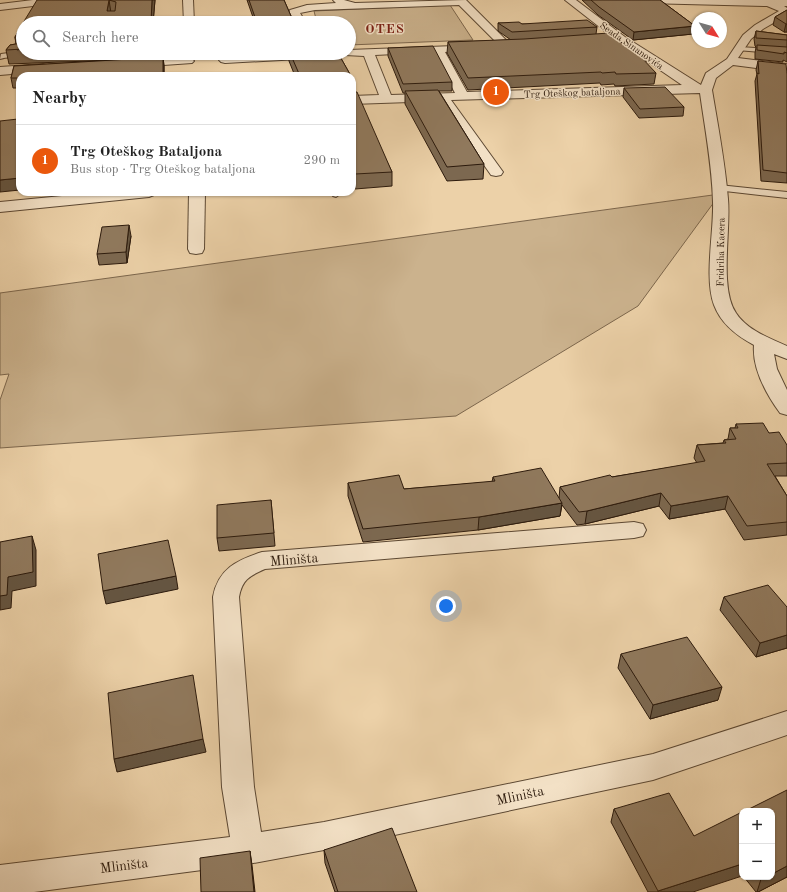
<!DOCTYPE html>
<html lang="en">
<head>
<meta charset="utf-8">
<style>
	:root { --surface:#fff; --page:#f2f2f2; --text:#222; --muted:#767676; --line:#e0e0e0; --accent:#ea580c }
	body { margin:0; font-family:"Old Standard TT",serif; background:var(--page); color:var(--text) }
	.controls { position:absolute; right:12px; bottom:12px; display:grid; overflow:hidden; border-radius:8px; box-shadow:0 1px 3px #0004 }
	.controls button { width:36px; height:36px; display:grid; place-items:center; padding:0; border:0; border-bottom:1px solid var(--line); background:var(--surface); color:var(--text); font:20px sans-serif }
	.compass { position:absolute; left:691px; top:12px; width:36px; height:36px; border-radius:50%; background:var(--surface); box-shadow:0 1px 3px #0004; rotate:127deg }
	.you { position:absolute; left:446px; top:606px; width:14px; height:14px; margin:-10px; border:3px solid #fff; border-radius:50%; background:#1a73e8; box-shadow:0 0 0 6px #1a73e833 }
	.badge { display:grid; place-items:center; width:26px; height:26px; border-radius:50%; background:var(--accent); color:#fff; font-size:13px; font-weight:700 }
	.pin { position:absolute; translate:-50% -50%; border:2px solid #fff; box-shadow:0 1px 4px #0006 }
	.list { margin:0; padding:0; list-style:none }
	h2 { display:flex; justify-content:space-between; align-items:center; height:52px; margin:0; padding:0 16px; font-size:17px }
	h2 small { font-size:13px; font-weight:400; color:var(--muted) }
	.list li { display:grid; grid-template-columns:26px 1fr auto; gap:12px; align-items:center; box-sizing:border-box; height:72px; padding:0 16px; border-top:1px solid var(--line) }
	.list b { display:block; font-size:15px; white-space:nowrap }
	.list p { margin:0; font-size:13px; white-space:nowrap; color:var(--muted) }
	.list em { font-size:13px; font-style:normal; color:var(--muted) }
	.icon { flex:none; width:22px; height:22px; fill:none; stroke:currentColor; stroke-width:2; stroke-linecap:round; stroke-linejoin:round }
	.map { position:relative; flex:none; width:787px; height:892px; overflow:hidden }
	.search { position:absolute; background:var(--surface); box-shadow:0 1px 3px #0004; left:16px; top:16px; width:340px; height:44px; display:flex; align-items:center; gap:10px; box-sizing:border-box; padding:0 14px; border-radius:22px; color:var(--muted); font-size:15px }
	.panel { position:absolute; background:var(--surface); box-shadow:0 1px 3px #0004; left:16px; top:72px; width:340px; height:124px; border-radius:12px }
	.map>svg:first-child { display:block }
	.green { fill:#cbb28d; stroke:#7c664c }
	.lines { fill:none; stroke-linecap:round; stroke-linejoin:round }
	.lane-casing { stroke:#5c4833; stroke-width:2 }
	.street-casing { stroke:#5c4833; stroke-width:2 }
	.lane { fill:#f3e1c6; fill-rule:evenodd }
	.street { fill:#f3e1c6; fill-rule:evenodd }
	.wall { fill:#7c6850; stroke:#2c1a0c }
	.shaded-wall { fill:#655541; stroke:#2c1a0c }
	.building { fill:#90795d; stroke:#2c1a0c; fill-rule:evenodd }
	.labels { text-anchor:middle; stroke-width:3; stroke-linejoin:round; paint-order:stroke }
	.far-street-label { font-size:10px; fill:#2c1a0c; stroke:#f3e1c6 }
	.far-district-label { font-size:13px; font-weight:bold; letter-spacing:1px; fill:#7a1f14; stroke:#f3e1c6 }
	.near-street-label { font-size:14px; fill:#2c1a0c; stroke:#f3e1c6 }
</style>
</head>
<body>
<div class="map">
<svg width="787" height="892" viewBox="0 0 787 892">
	<rect width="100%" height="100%" fill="#ecd1a8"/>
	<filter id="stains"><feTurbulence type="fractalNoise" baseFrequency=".005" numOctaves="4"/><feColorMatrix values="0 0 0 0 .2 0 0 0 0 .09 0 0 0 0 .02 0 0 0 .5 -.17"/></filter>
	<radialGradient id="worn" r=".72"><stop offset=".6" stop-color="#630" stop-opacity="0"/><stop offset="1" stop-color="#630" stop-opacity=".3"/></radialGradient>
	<!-- green -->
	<g class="green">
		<path d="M 450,5 L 473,40 L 349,45 L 349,23 L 317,23 L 314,11 Z"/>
		<path d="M 720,194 L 638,306 L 456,416 L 0,448 L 0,400 L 9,374 L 0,375 L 0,293 Z"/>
	</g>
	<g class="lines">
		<defs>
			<g id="lane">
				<path d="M 739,47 L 787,50 L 787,54 L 737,50 L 736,49 Z"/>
				<path d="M 23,51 L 23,53 L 30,53 C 23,58 9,56 0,59 L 1,54 Z"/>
				<path d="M 719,185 L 787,192 L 787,198 L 716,190 L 715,188 Z"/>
				<path d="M 331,192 L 339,192 L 340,194 L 336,197 L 333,196 Z"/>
			</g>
			<g id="street">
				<path d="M 33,0 L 63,0 L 58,3 L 0,10 L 0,4 Z"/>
				<path d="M 183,0 L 193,0 L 194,23 L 184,23 Z"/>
				<path d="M 333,0 L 344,0 L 355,3 L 466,0 L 506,40 C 514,44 527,39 534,46 L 528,49 L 510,49 L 498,44 L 459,5 L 315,10 L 300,13 L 306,23 L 296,23 L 289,12 L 290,10 L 307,5 L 336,3 Z"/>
				<path d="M 565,0 L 576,0 L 625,37 L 701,85 L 706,73 L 727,59 L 743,35 L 755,25 L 779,11 L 767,6 L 645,3 L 640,0 L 787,0 L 787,6 L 784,6 L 787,8 L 787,15 L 763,29 L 751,39 L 738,58 L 787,64 L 787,72 L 733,65 L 716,78 L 712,90 C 718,126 725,162 728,199 C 731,230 719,288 736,313 C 747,330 769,338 787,346 L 787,359 L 774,354 L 777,369 L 787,390 L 787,415 L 780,413 C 767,395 752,369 754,345 C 737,336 721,324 714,305 C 704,278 714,232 713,202 C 712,165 705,129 700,93 L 451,100 L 503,172 L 501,175 L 496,176 L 491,175 L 439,101 L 352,104 L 352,96 L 379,95 L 364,56 L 345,55 L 343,53 L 349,53 L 349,50 L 481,45 L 483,47 L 481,49 L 477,50 L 445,52 L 467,92 L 682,85 L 619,42 L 582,43 L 580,41 L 582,39 L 586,38 L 611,36 ZM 434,52 L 455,93 L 391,95 L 375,55 Z"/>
				<path d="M 291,53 L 322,53 L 324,55 L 322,57 L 318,58 L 225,63 L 221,62 L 219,60 L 221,58 L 225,57 Z"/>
				<path d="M 188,58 L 192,59 L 194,61 L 192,63 L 135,67 L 131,65 L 129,63 L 131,61 L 135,59 Z"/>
				<path d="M 43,64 L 47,65 L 49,68 L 47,71 L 0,75 L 0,67 Z"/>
				<path d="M 103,192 L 157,192 L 154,195 L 149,197 L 0,212 L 0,202 Z"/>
				<path d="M 189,192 L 205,192 L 204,249 L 202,253 L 196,254 L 190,253 L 188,249 Z"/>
				<path d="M 634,522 L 643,524 L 646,530 L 643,536 L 634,538 L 265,569 C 249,576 242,580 239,597 L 254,787 L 261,832 L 324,822 L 653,754 L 787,711 L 787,735 L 653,780 L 324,850 L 248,864 L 34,892 L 0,892 L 0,865 L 230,837 L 222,787 L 213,597 C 218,569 237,560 262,552 Z"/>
			</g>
		</defs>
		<!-- lane casing -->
		<use href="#lane" class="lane-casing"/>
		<!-- street casing -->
		<use href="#street" class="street-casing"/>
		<!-- lane -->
		<use href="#lane" class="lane"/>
		<!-- street -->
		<use href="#street" class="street"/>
	</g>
	<!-- wall -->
	<g class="wall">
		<path d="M 37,0 L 155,0 L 153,23 Z"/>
		<path d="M 247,0 L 284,0 L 294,23 L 255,23 Z"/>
		<path d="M 582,0 L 660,0 L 695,26 L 693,34 L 633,40 L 598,15 Z"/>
		<path d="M 787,10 L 787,32 L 784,32 L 773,25 L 775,17 Z"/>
		<path d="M 23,23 L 23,53 L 151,53 L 151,58 L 163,57 L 164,66 L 164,76 L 20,76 L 20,88 L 13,88 L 11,78 L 14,66 L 115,60 L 9,64 L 6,50 L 10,45 L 16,44 L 15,37 Z"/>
		<path d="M 498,23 L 522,24 L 597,27 L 596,34 L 656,73 L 654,84 L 615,86 L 614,84 L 601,85 L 600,83 L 468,90 L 447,53 L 448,42 L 511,40 L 498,31 Z"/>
		<path d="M 756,31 L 787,35 L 787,62 L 783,60 L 783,62 L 755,59 L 755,53 L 756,47 L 755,46 L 754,39 Z"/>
		<path d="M 388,48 L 452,82 L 452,91 L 439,91 L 484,164 L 483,179 L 447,181 L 405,104 L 405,93 L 403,93 L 388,56 Z"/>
		<path d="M 289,53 L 338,53 L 351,76 L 295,76 L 289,61 Z"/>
		<path d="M 758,61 L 787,74 L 787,183 L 761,181 L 755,81 L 757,74 L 756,70 Z"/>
		<path d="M 352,79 L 353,92 L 392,172 L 392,186 L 355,189 L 352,181 Z"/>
		<path d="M 624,88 L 684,107 L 683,116 L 639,118 L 623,97 Z"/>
		<path d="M 131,236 L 127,263 L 99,265 L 97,254 Z"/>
		<path d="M 736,424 L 769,433 L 787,445 L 787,476 L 775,476 L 787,496 L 787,535 L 744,540 L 725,509 L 669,519 L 659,506 L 585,524 L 577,525 L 562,505 L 560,516 L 478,530 L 363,542 L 348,496 L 348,483 L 404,489 L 492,482 L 493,477 L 559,498 L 560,487 L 612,477 L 697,463 L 694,458 L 697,445 L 723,443 L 724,440 L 728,439 L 730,428 L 735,428 Z"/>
		<path d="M 271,500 L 275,546 L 219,551 L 217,538 Z"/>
		<path d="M 724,597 L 787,607 L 787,648 L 756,657 L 720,610 Z"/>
		<path d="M 621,654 L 718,700 L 650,719 L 618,668 Z"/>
		<path d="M 614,809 L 694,836 L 693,892 L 648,892 L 611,822 Z"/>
		<path d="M 324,850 L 417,892 L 335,892 L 325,863 Z"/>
		<path d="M 744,877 L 787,877 L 758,892 L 756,892 Z"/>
	</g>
	<!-- shaded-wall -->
	<g class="shaded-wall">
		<path d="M 109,0 L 111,13 L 107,11 Z"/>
		<path d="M 152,0 L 155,0 L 153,23 L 151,23 Z"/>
		<path d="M 786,24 L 787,24 L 787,32 L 784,32 Z"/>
		<path d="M 695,26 L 693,34 L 633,40 L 634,32 Z"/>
		<path d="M 20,36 L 23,49 L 17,50 L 15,37 Z"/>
		<path d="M 163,57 L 164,66 L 164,76 L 163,76 Z"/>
		<path d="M 352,80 L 353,93 L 352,94 Z"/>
		<path d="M 20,178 L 20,190 L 0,192 L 0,180 Z"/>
		<path d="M 129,225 L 131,236 L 127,263 L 126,252 Z"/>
		<path d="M 661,493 L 659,506 L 585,524 L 587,511 Z"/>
		<path d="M 728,496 L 725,509 L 669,519 L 671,506 Z"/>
		<path d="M 562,503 L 560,516 L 478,530 L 479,517 Z"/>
		<path d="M 32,536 L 36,550 L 36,586 L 12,591 L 11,608 L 0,610 L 0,596 L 8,577 Z"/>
		<path d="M 176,576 L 178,589 L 106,604 L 103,591 Z"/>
		<path d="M 787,635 L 787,648 L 756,657 L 760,643 Z"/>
		<path d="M 722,687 L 718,700 L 650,719 L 653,705 Z"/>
		<path d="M 203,739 L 206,752 L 117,772 L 114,759 Z"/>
		<path d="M 250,851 L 252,865 L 255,892 L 254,892 Z"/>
		<path d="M 742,864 L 742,876 L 693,892 L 658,892 L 658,891 Z"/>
		<path d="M 787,866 L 787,877 L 758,892 L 757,892 L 761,879 L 766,877 L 772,877 L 772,874 Z"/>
	</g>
	<!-- building -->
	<g class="building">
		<path d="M 37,0 L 152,0 L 151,23 L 23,23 ZM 109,0 L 116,2 L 115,11 L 107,11 Z"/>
		<path d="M 249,0 L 284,0 L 294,23 L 257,23 Z"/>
		<path d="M 591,0 L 660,0 L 695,26 L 634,32 L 599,7 Z"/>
		<path d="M 787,10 L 787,24 L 786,24 L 775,17 Z"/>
		<path d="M 587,20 L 597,27 L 512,32 L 498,23 L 519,22 L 522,24 Z"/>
		<path d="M 23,23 L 23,37 L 20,36 L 15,37 Z"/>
		<path d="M 756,31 L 787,35 L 787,40 L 756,38 Z"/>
		<path d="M 609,33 L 642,58 L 656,73 L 616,74 L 615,72 L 602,73 L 601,72 L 468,78 L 448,42 L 524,39 Z"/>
		<path d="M 21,43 L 23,43 L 23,49 L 6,50 L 10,45 Z"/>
		<path d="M 757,45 L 787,47 L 787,53 L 784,52 L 784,54 L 757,50 Z"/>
		<path d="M 433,46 L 452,82 L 403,84 L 388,48 Z"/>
		<path d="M 290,53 L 338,53 L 351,76 L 300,76 Z"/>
		<path d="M 163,57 L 163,76 L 20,76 L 20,78 L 11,78 L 14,66 Z"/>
		<path d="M 758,61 L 786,64 L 787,74 L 787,173 L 763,170 L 757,73 L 759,74 Z"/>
		<path d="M 665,87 L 684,107 L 640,109 L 624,88 Z"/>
		<path d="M 438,90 L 484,164 L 447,167 L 405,91 Z"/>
		<path d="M 352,92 L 357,92 L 392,172 L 355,174 L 352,167 Z"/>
		<path d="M 20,115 L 20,178 L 0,180 L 0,121 L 18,119 L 19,116 Z"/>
		<path d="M 129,225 L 126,252 L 97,254 L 102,227 Z"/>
		<path d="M 763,423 L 769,433 L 779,432 L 787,445 L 787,463 L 767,464 L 787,496 L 787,522 L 747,526 L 728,496 L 671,506 L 661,493 L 587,511 L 579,512 L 560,487 L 610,475 L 612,477 L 705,461 L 697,445 L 726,443 L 724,440 L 736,439 L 730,428 L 738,428 L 736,424 Z"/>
		<path d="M 541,468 L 562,503 L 479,517 L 363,529 L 348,483 L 399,475 L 404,489 L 495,481 L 493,477 Z"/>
		<path d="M 271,500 L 274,533 L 217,538 L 217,505 Z"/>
		<path d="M 32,536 L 33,572 L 8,577 L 7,595 L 0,596 L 0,542 Z"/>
		<path d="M 168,540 L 176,576 L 103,591 L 98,554 Z"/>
		<path d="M 768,585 L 787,607 L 787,635 L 760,643 L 724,597 Z"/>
		<path d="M 687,637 L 722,687 L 653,705 L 621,654 Z"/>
		<path d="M 193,675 L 203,739 L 114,759 L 108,693 Z"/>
		<path d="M 787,790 L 787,866 L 772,874 L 772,811 L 745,811 Z"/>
		<path d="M 669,793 L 694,836 L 742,812 L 742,864 L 658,891 L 614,809 Z"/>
		<path d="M 392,828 L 417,892 L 338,892 L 324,850 Z"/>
		<path d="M 250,851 L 254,892 L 201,892 L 200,858 Z"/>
		<path d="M 760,877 L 766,877 L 761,879 Z"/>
	</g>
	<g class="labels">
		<!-- far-street labels -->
		<g class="far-street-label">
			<text transform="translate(632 45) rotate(35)" y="4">Seada Sinanovića</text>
			<text transform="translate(572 92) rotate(-2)" y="4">Trg Oteškog bataljona</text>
			<text transform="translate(720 252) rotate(-89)" y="4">Fridriha Kacera</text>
		</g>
		<!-- far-district labels -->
		<g class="far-district-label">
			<text x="385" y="33">OTES</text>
		</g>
		<!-- near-street labels -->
		<g class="near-street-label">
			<text transform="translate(294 559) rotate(-5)" y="5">Mliništa</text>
			<text transform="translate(520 795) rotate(-12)" y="5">Mliništa</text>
			<text transform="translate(124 865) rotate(-7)" y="5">Mliništa</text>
		</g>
	</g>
	<rect width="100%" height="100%" filter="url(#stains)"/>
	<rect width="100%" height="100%" fill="url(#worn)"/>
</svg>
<div class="controls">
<button>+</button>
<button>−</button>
</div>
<svg class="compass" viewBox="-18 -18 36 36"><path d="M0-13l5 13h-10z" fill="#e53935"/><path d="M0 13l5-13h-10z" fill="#767676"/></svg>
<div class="you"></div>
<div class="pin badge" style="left:496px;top:92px">1</div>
<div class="search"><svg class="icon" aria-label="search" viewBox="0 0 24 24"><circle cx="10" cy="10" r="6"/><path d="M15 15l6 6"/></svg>Search here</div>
<section class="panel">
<h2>Nearby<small></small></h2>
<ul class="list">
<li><span class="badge">1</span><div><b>Trg Oteškog Bataljona</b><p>Bus stop · Trg Oteškog bataljona</p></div><em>290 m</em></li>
</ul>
</section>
</div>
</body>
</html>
